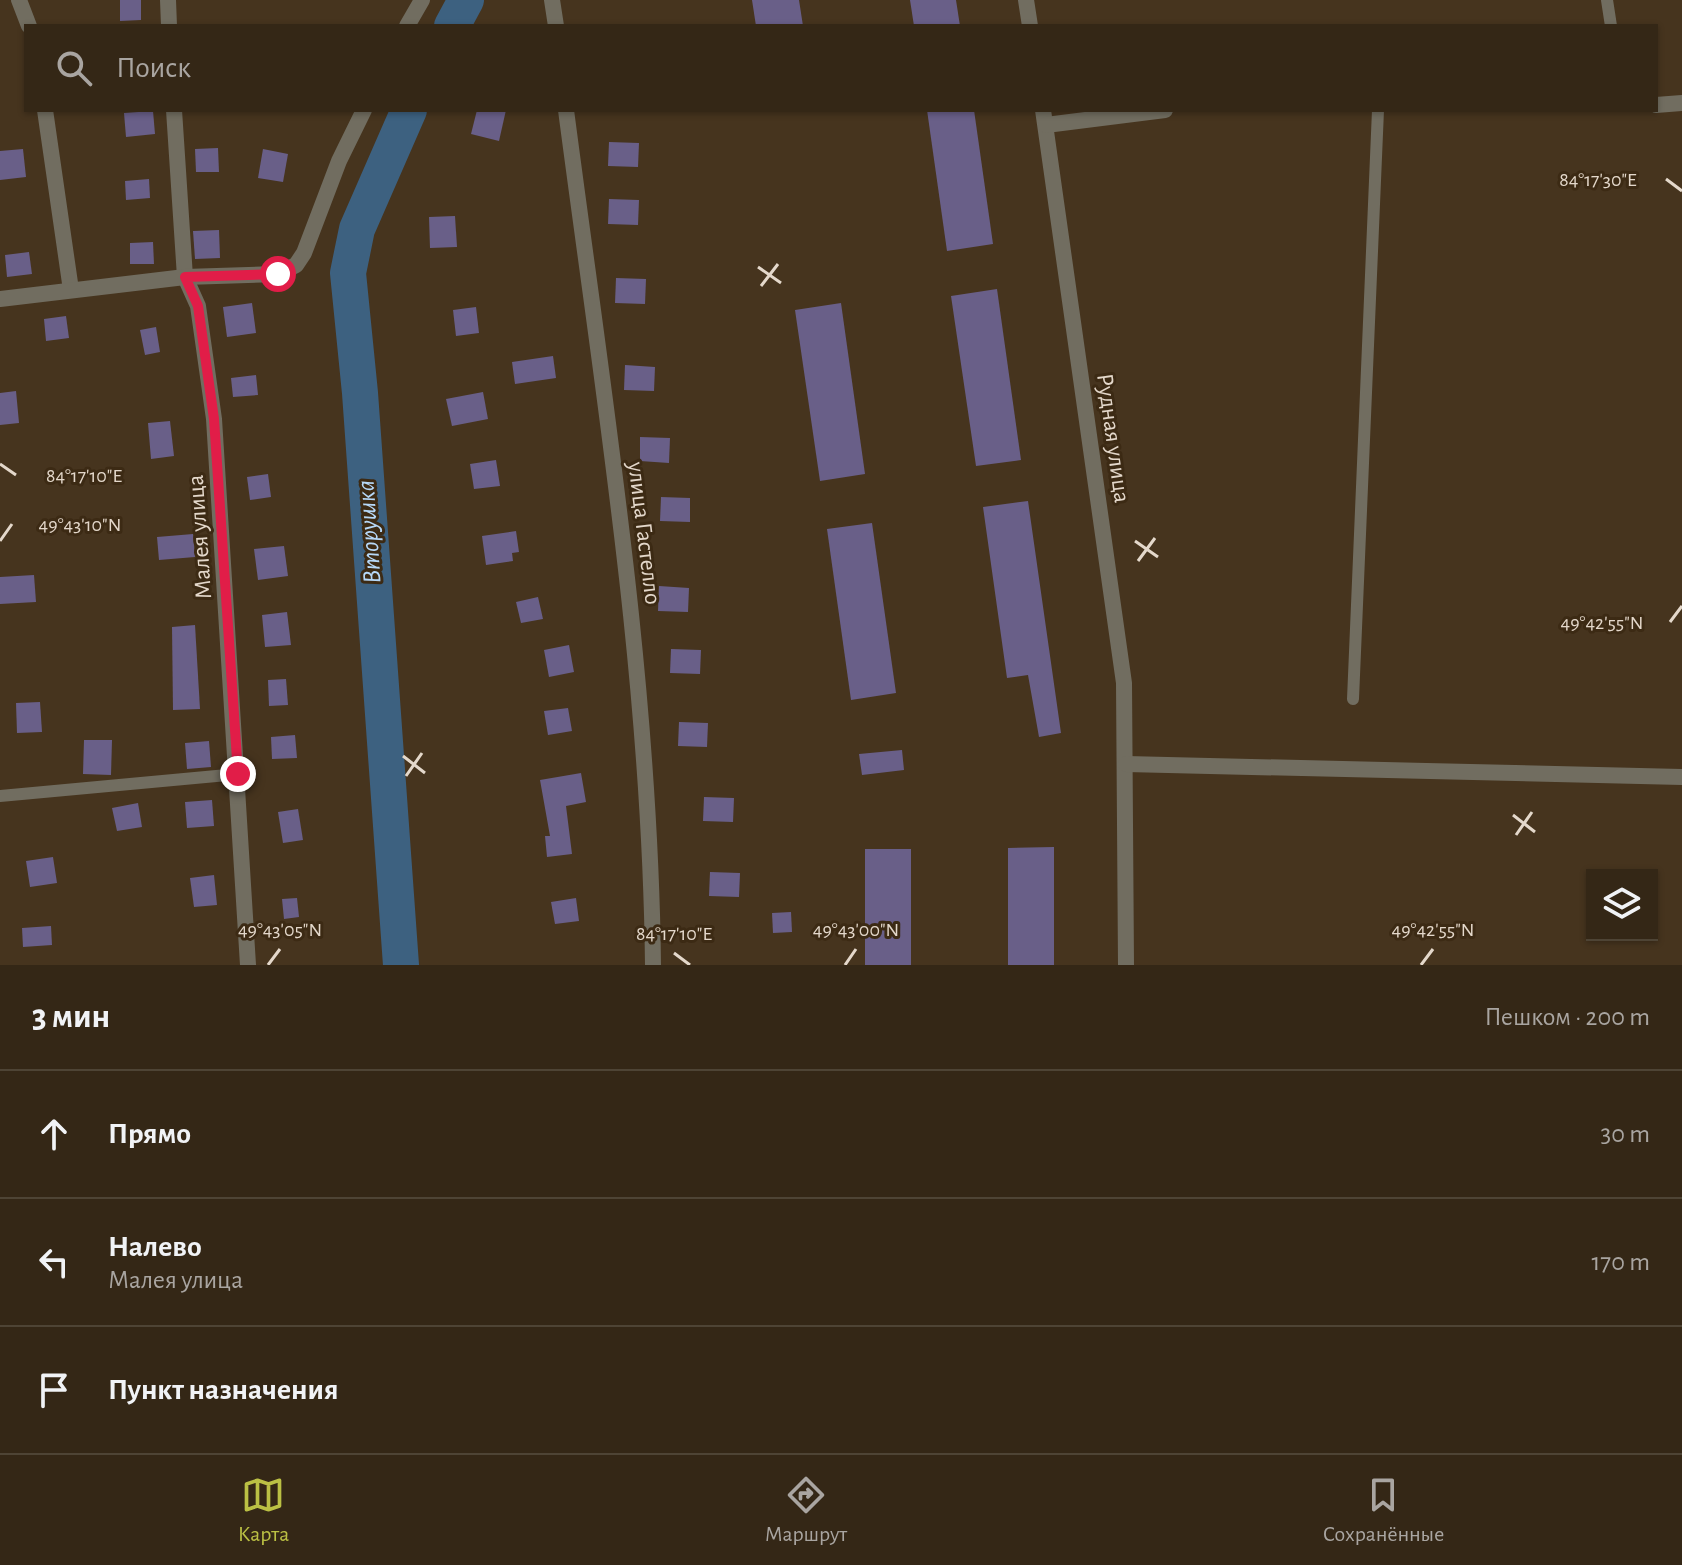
<!DOCTYPE html>
<html lang="ru">
<head>
<meta charset="utf-8">
<style>
	:root { --surface:#342716; --page:#3c2f1f; --text:#f1f3f6; --muted:#a9a5a1; --line:#4e4435; --accent:#bbc044 }
	body { margin:0; font-family:"Alegreya Sans",sans-serif; background:var(--page); color:var(--text) }
	.controls { position:absolute; right:24px; bottom:24px; display:grid; overflow:hidden; border-radius:0px; box-shadow:0 2px 6px #0004 }
	.controls button { width:72px; height:72px; display:grid; place-items:center; padding:0; border:0; border-bottom:2px solid var(--line); background:var(--surface); color:var(--text); font:40px sans-serif }
	.stop { position:absolute; width:24px; height:24px; margin:-18px; border:6px solid #e11d48; border-radius:50%; background:#fff }
	.stop.end { background:#e11d48; border-color:#fff; box-shadow:0 2px 8px #0008 }
	.list { margin:0; padding:0; list-style:none }
	h2 { display:flex; justify-content:space-between; align-items:center; height:104px; margin:0; padding:0 32px; font-size:34px }
	h2 small { font-size:26px; font-weight:400; color:var(--muted) }
	.list li { display:grid; grid-template-columns:52px 1fr auto; gap:24px; align-items:center; box-sizing:border-box; height:128px; padding:0 32px; border-top:2px solid var(--line) }
	.list b { display:block; font-size:30px; white-space:nowrap }
	.list p { margin:0; font-size:26px; white-space:nowrap; color:var(--muted) }
	.list em { font-size:26px; font-style:normal; color:var(--muted) }
	.icon { flex:none; width:44px; height:44px; fill:none; stroke:currentColor; stroke-width:2; stroke-linecap:round; stroke-linejoin:round }
	.map { position:relative; flex:none; width:1682px; height:965px; overflow:hidden }
	.search { position:absolute; background:var(--surface); box-shadow:0 2px 6px #0004; left:24px; right:24px; top:24px; height:88px; display:flex; align-items:center; gap:20px; box-sizing:border-box; padding:0 28px; border-radius:0px; color:var(--muted); font-size:30px }
	.sheet { height:488px; background:var(--surface) }
	nav { display:flex; justify-content:space-around; align-items:center; box-sizing:border-box; height:112px; border-top:2px solid var(--line); background:var(--surface); font-size:22px; color:var(--muted) }
	nav a { display:grid; justify-items:center; gap:4px }
	nav .on { color:var(--accent) }
	.map>svg:first-child { display:block }
	.lines { fill:none; stroke-linecap:round; stroke-linejoin:round }
	.river { stroke:#3d6180; stroke-width:36 }
	.building { fill:#695f88 }
	.service { stroke:#716d60; stroke-width:12 }
	.minor { stroke:#716d60; stroke-width:16 }
	.route { stroke:#e11d48; stroke-width:10 }
	.ticks { fill:none; stroke:#e4d8cb; stroke-width:3 }
	.labels { text-anchor:middle; stroke-width:6; stroke-linejoin:round; paint-order:stroke }
	.street-label { font-size:24px; fill:#e4d8cb; stroke:#3c2a14 }
	.water-label { font-size:26px; font-style:italic; fill:#b6d8f8; stroke:#3c2a14 }
	.ticks-label { font-size:20px; text-anchor:middle; fill:#e4d8cb; stroke:#3c2a14; stroke-width:6; stroke-linejoin:round; paint-order:stroke }
</style>
</head>
<body>
<div class="map">
<svg width="1682" height="965" viewBox="0 0 1682 965">
	<rect width="100%" height="100%" fill="#46341e"/>
	<g class="lines">
		<!-- river -->
		<g class="river">
			<path d="M 452,26 L 466,0"/>
			<path d="M 401,965 L 360,393 L 348,273 L 357,229 L 409,110"/>
		</g>
	</g>
	<!-- building -->
	<g class="building">
		<path d="M 120,0 L 141,0 L 141,20 L 120,21 Z"/>
		<path d="M 752,0 L 799,0 L 803,26 L 756,26 Z"/>
		<path d="M 910,0 L 956,0 L 960,26 L 914,26 Z"/>
		<path d="M 477,110 L 506,110 L 499,141 L 471,134 Z"/>
		<path d="M 927,110 L 974,110 L 993,244 L 947,251 Z"/>
		<path d="M 153,111 L 155,134 L 126,137 L 124,113 Z"/>
		<path d="M 609,142 L 639,143 L 638,167 L 608,166 Z"/>
		<path d="M 218,148 L 219,172 L 196,172 L 195,149 Z"/>
		<path d="M 23,149 L 26,177 L 0,180 L 0,151 Z"/>
		<path d="M 263,149 L 288,154 L 283,182 L 258,178 Z"/>
		<path d="M 149,179 L 150,198 L 126,200 L 125,181 Z"/>
		<path d="M 609,199 L 639,200 L 638,225 L 608,224 Z"/>
		<path d="M 455,216 L 457,247 L 430,248 L 429,217 Z"/>
		<path d="M 219,230 L 220,258 L 195,259 L 193,231 Z"/>
		<path d="M 153,242 L 154,264 L 130,264 L 130,243 Z"/>
		<path d="M 29,252 L 32,274 L 7,277 L 5,255 Z"/>
		<path d="M 616,278 L 646,279 L 645,304 L 615,303 Z"/>
		<path d="M 997,289 L 1021,460 L 976,466 L 951,296 Z"/>
		<path d="M 252,303 L 256,333 L 227,337 L 223,307 Z"/>
		<path d="M 841,303 L 865,474 L 820,481 L 795,310 Z"/>
		<path d="M 476,307 L 479,333 L 456,336 L 453,310 Z"/>
		<path d="M 66,316 L 69,338 L 46,341 L 44,319 Z"/>
		<path d="M 156,327 L 160,352 L 145,355 L 140,330 Z"/>
		<path d="M 553,356 L 556,378 L 515,384 L 512,362 Z"/>
		<path d="M 625,365 L 655,367 L 654,391 L 624,390 Z"/>
		<path d="M 256,375 L 258,395 L 233,397 L 231,378 Z"/>
		<path d="M 16,391 L 19,423 L 0,425 L 0,393 Z"/>
		<path d="M 483,392 L 488,419 L 452,426 L 446,399 Z"/>
		<path d="M 170,421 L 174,456 L 151,459 L 148,423 Z"/>
		<path d="M 640,437 L 670,438 L 669,463 L 640,461 Z"/>
		<path d="M 496,460 L 500,486 L 474,489 L 470,464 Z"/>
		<path d="M 268,474 L 271,497 L 250,500 L 247,477 Z"/>
		<path d="M 661,497 L 690,498 L 690,522 L 660,521 Z"/>
		<path d="M 1028,501 L 1061,733 L 1039,737 L 1028,675 L 1007,678 L 983,507 Z"/>
		<path d="M 872,523 L 896,693 L 851,700 L 827,529 Z"/>
		<path d="M 516,531 L 519,552 L 512,553 L 513,561 L 486,565 L 482,536 Z"/>
		<path d="M 193,534 L 195,557 L 159,560 L 157,537 Z"/>
		<path d="M 284,546 L 288,576 L 258,580 L 254,549 Z"/>
		<path d="M 34,575 L 36,602 L 0,604 L 0,577 Z"/>
		<path d="M 659,586 L 689,588 L 688,612 L 658,611 Z"/>
		<path d="M 538,597 L 543,619 L 521,623 L 516,602 Z"/>
		<path d="M 287,612 L 291,645 L 265,647 L 262,615 Z"/>
		<path d="M 195,625 L 200,709 L 173,710 L 172,627 Z"/>
		<path d="M 569,645 L 574,672 L 549,677 L 544,650 Z"/>
		<path d="M 671,649 L 701,650 L 700,674 L 670,673 Z"/>
		<path d="M 286,679 L 288,705 L 269,706 L 268,680 Z"/>
		<path d="M 40,702 L 42,732 L 17,733 L 16,703 Z"/>
		<path d="M 568,708 L 572,731 L 548,735 L 544,711 Z"/>
		<path d="M 679,722 L 708,723 L 707,747 L 678,746 Z"/>
		<path d="M 295,735 L 297,758 L 272,759 L 271,737 Z"/>
		<path d="M 84,740 L 112,740 L 111,775 L 83,774 Z"/>
		<path d="M 209,741 L 211,767 L 187,769 L 185,743 Z"/>
		<path d="M 902,750 L 904,770 L 862,775 L 859,754 Z"/>
		<path d="M 581,773 L 586,802 L 566,806 L 572,854 L 547,857 L 545,836 L 550,836 L 540,780 Z"/>
		<path d="M 704,797 L 734,798 L 733,822 L 703,821 Z"/>
		<path d="M 212,800 L 214,826 L 187,828 L 185,802 Z"/>
		<path d="M 138,803 L 142,827 L 117,831 L 112,808 Z"/>
		<path d="M 298,809 L 303,840 L 283,843 L 278,812 Z"/>
		<path d="M 1054,847 L 1054,965 L 1008,965 L 1008,848 Z"/>
		<rect x="865" y="849" width="46" height="116"/>
		<path d="M 53,857 L 57,883 L 30,887 L 26,861 Z"/>
		<path d="M 710,872 L 740,873 L 739,897 L 709,896 Z"/>
		<path d="M 214,875 L 217,905 L 194,907 L 190,878 Z"/>
		<path d="M 297,898 L 299,917 L 284,919 L 282,899 Z"/>
		<path d="M 576,898 L 579,921 L 555,924 L 551,902 Z"/>
		<path d="M 791,912 L 792,932 L 773,933 L 772,913 Z"/>
		<path d="M 51,926 L 52,945 L 23,947 L 22,928 Z"/>
	</g>
	<g class="lines">
		<!-- service -->
		<g class="service">
			<path d="M 1607,0 L 1611,26"/>
			<path d="M 1353,699 L 1378,110"/>
			<path d="M 0,796 L 238,774"/>
		</g>
		<!-- minor -->
		<g class="minor">
			<path d="M 19,0 L 29,26"/>
			<path d="M 168,0 L 169,26"/>
			<path d="M 552,0 L 556,26"/>
			<path d="M 1026,0 L 1030,26"/>
			<path d="M 407,26 L 422,0"/>
			<path d="M 1656,105 L 1682,103"/>
			<path d="M 45,110 L 71,290"/>
			<path d="M 174,110 L 185,277 L 198,306 L 214,419 L 248,965"/>
			<path d="M 566,110 C 603,394 650,678 653,965"/>
			<path d="M 1043,110 L 1124,683 L 1126,965"/>
			<path d="M 1046,125 L 1165,110"/>
			<path d="M 0,299 L 185,277 L 278,274 L 296,265 L 304,253 L 339,161 L 364,110"/>
			<path d="M 1126,764 L 1682,777"/>
		</g>
	</g>
	<g class="lines">
		<!-- route -->
		<path class="route" d="M 238,774 L 214,419 L 198,306 L 185,277 L 278,274"/>
	</g>
	<!-- ticks -->
	<path class="ticks" d="M 1666,179 L 1682,191M 758,267 L 781,283M 761,286 L 778,264M 0,464 L 16,475M 0,541 L 12,524M 1135,541 L 1158,557M 1138,561 L 1155,538M 1670,622 L 1682,606M 403,756 L 425,773M 406,776 L 422,753M 1513,815 L 1535,832M 1516,835 L 1532,812M 674,953 L 690,965M 268,965 L 280,949M 845,965 L 856,949M 1421,965 L 1433,949"/>
	<g class="labels">
		<!-- street labels -->
		<g class="street-label">
			<text transform="translate(1114 438) rotate(82)" y="8">Рудная улица</text>
			<text transform="translate(645 533) rotate(83)" y="8">улица Гастелло</text>
			<text transform="translate(199 537) rotate(-94)" y="8">Малея улица</text>
		</g>
		<!-- water labels -->
		<g class="water-label">
			<text transform="translate(368 532) rotate(-94)" y="9">Вторушка</text>
		</g>
	</g>
	<g class="ticks-label">
		<text x="1598" y="186">84°17'30"E</text>
		<text x="84" y="482">84°17'10"E</text>
		<text x="80" y="531">49°43'10"N</text>
		<text x="1602" y="629">49°42'55"N</text>
		<text x="280" y="936">49°43'05"N</text>
		<text x="856" y="936">49°43'00"N</text>
		<text x="1433" y="936">49°42'55"N</text>
		<text x="674" y="940">84°17'10"E</text>
	</g>
</svg>
<div class="controls">
<button><svg class="icon" aria-label="layers" viewBox="0 0 24 24"><path d="M12 4l9 5-9 5-9-5zM3 14l9 5 9-5"/></svg></button>
</div>
<div class="stop" style="left:278px;top:274px"></div>
<div class="stop end" style="left:238px;top:774px"></div>
<div class="search"><svg class="icon" aria-label="search" viewBox="0 0 24 24"><circle cx="10" cy="10" r="6"/><path d="M15 15l6 6"/></svg>Поиск</div>
</div>
<section class="sheet">
<h2>3 мин<small>Пешком · 200 m</small></h2>
<ul class="list">
<li><svg class="icon" aria-label="ahead" viewBox="0 0 24 24"><path d="M12 20V5M6 11l6-6 6 6"/></svg><div><b>Прямо</b></div><em>30 m</em></li>
<li><svg class="icon" aria-label="left" viewBox="0 0 24 24"><path d="M17 20v-9H6M10 6l-5 5 5 5"/></svg><div><b>Налево</b><p>Малея улица</p></div><em>170 m</em></li>
<li><svg class="icon" aria-label="arrive" viewBox="0 0 24 24"><path d="M6 21V4h12l-3 4 3 4H6"/></svg><div><b>Пункт назначения</b></div></li>
</ul>
</section>
<nav>
<a class="on"><svg class="icon" aria-label="map" viewBox="0 0 24 24"><path d="M3 6l6-2 6 2 6-2v14l-6 2-6-2-6 2zM9 4v14M15 6v14"/></svg>Карта</a>
<a><svg class="icon" aria-label="directions" viewBox="0 0 24 24"><path d="M12 3l9 9-9 9-9-9zM9 14v-3h6M13 9l2 2-2 2"/></svg>Маршрут</a>
<a><svg class="icon" aria-label="saved" viewBox="0 0 24 24"><path d="M7 4h10v16l-5-4-5 4z"/></svg>Сохранённые</a>
</nav>
</body>
</html>
